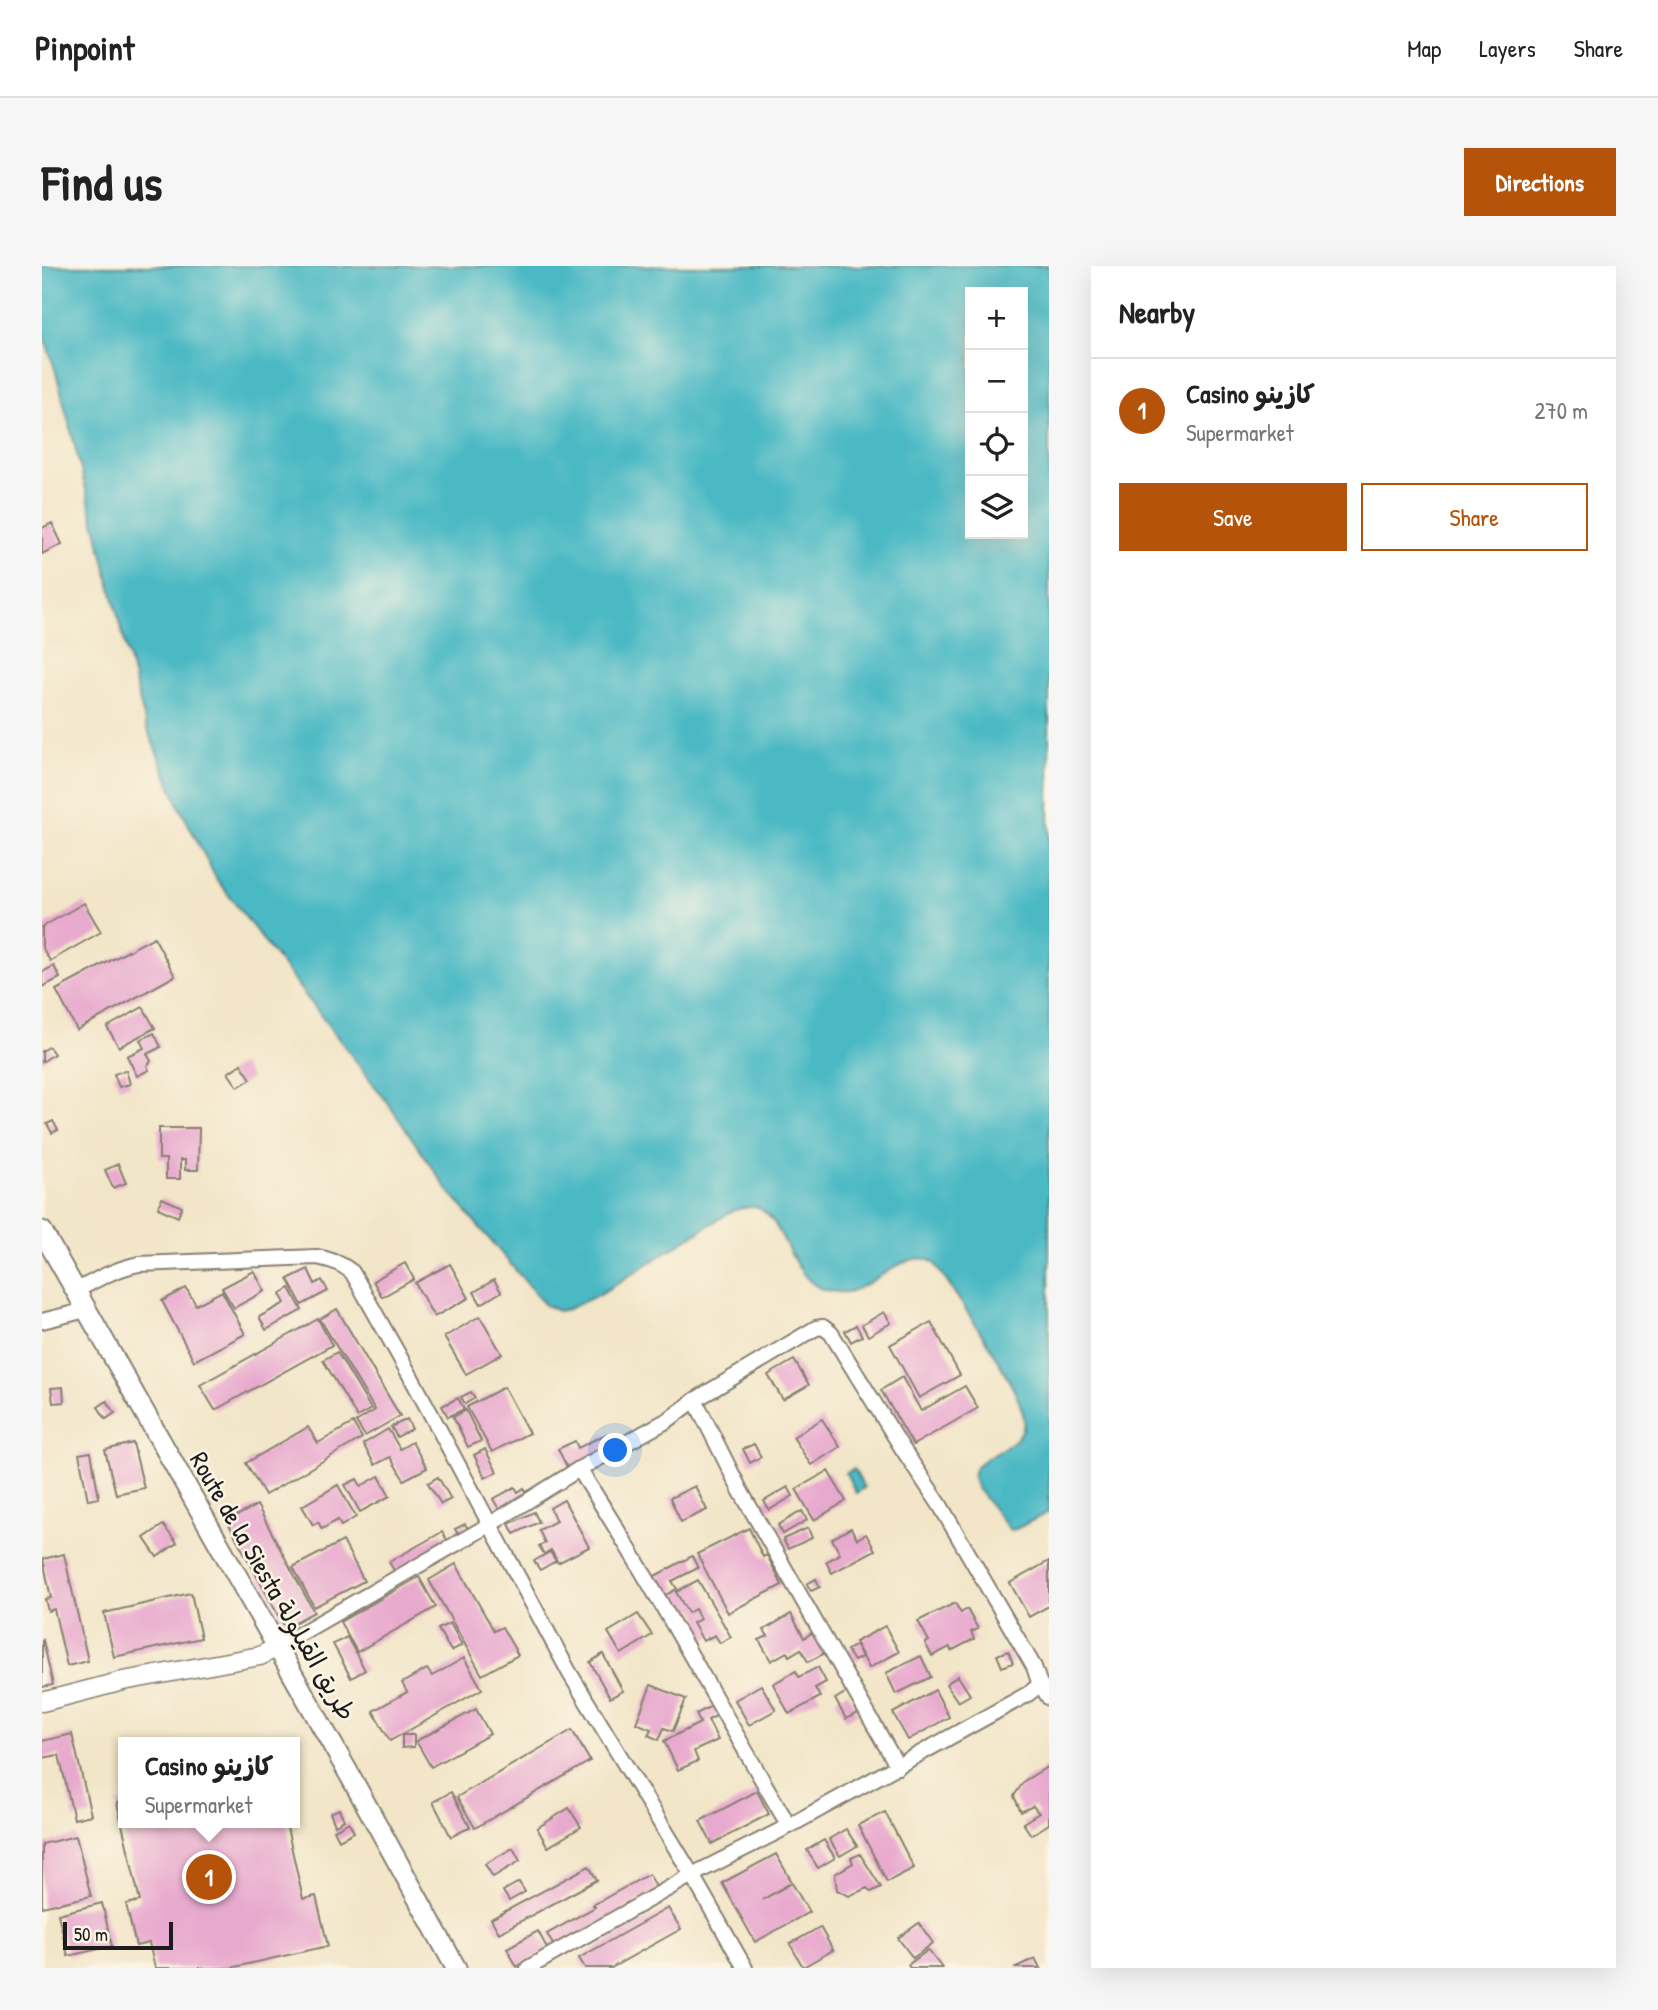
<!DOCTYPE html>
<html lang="en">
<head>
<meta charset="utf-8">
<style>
	:root { --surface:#fff; --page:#f6f6f6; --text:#222; --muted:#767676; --line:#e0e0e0; --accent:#b45309 }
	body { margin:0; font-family:"Patrick Hand","Playpen Sans Arabic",sans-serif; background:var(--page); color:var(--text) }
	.controls { position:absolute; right:21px; top:21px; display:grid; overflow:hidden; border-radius:0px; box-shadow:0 7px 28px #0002 }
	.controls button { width:63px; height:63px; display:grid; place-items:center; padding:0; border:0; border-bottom:2px solid var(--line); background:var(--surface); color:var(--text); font:35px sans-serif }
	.scale { position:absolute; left:21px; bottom:18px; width:110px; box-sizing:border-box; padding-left:7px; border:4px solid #1c1c1c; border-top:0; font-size:19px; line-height:24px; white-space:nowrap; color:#1c1c1c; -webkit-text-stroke:5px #fcf5e5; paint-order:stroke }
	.you { position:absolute; left:574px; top:1185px; width:24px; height:24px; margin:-18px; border:5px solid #fff; border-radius:50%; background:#1a73e8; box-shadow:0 0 0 10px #1a73e833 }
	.badge { display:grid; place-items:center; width:46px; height:46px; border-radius:50%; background:var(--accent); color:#fff; font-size:23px; font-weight:700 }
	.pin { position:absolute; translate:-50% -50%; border:4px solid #fff; box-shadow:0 2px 7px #0006 }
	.popup { position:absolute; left:76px; top:1471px; width:182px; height:91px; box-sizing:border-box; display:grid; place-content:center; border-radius:0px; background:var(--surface); filter:drop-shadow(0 2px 5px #0005); font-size:23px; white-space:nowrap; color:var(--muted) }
	.popup b { font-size:26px; color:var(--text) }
	.popup::after { content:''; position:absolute; left:50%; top:100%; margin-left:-14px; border:14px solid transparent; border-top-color:var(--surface) }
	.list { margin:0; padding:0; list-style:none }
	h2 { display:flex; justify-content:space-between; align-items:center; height:91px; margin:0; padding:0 28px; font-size:30px }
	h2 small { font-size:23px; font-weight:400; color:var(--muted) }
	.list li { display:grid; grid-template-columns:46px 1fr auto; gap:21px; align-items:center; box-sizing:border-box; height:105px; padding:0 28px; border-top:2px solid var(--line) }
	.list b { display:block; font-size:26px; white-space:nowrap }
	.list p { margin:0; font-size:23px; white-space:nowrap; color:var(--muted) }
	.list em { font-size:23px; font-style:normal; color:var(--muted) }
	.actions { display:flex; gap:14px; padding:21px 28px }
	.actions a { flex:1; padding:16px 0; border:2px solid var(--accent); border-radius:0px; text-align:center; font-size:24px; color:var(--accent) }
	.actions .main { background:var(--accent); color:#fff }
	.icon { flex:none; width:38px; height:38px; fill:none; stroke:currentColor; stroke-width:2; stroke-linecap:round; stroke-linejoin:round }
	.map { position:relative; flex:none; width:1007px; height:1702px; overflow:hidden; border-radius:0px }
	header { display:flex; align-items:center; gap:42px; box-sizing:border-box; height:98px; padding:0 35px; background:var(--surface); border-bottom:2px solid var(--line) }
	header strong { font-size:33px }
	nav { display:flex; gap:38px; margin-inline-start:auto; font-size:24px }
	.intro { display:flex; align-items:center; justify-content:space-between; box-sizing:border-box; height:168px; padding:0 42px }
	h1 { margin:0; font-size:49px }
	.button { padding:18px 32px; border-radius:0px; background:var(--accent); color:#fff; font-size:24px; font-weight:700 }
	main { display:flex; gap:42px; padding:0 42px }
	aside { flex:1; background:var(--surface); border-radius:0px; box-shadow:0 7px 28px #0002 }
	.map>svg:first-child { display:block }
	.water { fill:#4bb9c4; stroke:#346a70; stroke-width:2; fill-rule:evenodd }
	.building { fill:#e8a9ce }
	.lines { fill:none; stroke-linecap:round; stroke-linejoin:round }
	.minor-casing { stroke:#878072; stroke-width:18 }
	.tertiary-casing { stroke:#878072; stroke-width:21 }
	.secondary-casing { stroke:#878072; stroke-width:23 }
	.minor { stroke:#fff; stroke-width:14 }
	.tertiary { stroke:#fff; stroke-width:18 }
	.secondary { stroke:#fff; stroke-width:19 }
	.labels { text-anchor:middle; stroke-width:5; stroke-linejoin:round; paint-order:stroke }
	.street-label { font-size:26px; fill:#1c1c1c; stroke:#fcf5e5 }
</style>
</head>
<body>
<header>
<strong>Pinpoint</strong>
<nav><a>Map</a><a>Layers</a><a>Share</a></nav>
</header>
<div class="intro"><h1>Find us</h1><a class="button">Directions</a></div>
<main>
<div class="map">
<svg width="1007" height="1702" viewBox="0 0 1007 1702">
	<rect width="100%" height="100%" fill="#fcf5e5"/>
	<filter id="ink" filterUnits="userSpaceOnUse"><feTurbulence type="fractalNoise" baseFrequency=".0143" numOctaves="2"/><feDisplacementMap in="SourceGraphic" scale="14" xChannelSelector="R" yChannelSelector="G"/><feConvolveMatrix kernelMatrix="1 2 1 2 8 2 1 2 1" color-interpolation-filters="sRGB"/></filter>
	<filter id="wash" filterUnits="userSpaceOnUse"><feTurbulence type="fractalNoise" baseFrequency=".00686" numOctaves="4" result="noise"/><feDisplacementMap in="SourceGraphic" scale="28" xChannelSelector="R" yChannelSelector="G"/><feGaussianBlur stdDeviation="1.57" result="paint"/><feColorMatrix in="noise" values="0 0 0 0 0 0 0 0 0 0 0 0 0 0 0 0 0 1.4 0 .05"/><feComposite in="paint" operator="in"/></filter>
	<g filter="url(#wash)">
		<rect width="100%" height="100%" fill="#f2e5c8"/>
		<!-- water -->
		<g class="water">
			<path d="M 0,0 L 1007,0 L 1007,1246 L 974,1263 L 968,1264 L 934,1221 C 918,1186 980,1190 982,1156 C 984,1128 912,1026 893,998 C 869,977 829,1023 805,1026 C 797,1027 786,1025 778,1022 C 749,1010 740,951 716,942 C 707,939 698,943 690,945 L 558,1028 L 526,1043 L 516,1045 L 503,1039 L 405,923 L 345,836 L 175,614 L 138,542 L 104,460 L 14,106 L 0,65 ZM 928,26 L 981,26 L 981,268 L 928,268 Z"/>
			<path d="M 812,1203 L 822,1222 L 814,1227 L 804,1207 Z"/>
		</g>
		<g id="blocks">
			<!-- building -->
			<g class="building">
				<path d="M 10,257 L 20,278 L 0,288 L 0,262 Z"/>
				<path d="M 42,637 L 59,666 L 8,695 L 0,681 L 0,661 Z"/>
				<path d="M 112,671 L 133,710 L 35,764 L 14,724 Z"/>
				<path d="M 12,700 L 18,712 L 0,721 L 0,706 Z"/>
				<path d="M 101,741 L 113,762 L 77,781 L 65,761 Z"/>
				<path d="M 112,767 L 119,781 L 105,788 L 109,795 L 105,800 L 107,804 L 95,810 L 85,790 L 102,782 L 98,774 Z"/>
				<path d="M 7,781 L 12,788 L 0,796 L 0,785 Z"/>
				<path d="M 199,798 L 209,813 L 196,821 L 186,807 Z"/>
				<path d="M 84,804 L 88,818 L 77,821 L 72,808 Z"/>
				<path d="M 11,855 L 16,864 L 10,867 L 5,858 Z"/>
				<path d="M 117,862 L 157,862 L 156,904 L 143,904 L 143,894 L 138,894 L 138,913 L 124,913 L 124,893 L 117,893 Z"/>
				<path d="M 76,898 L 84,917 L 71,922 L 63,904 Z"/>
				<path d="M 120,932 L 140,941 L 136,951 L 116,942 Z"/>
				<path d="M 363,997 L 372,1013 L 340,1031 L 331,1015 Z"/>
				<path d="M 408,998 L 427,1032 L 392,1051 L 373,1017 Z"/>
				<path d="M 266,1003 L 273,1018 L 280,1014 L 286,1025 L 260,1039 L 246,1013 Z"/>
				<path d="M 212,1005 L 223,1025 L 192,1042 L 180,1022 Z"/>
				<path d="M 452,1014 L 459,1026 L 439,1038 L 432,1026 Z"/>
				<path d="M 144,1022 L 154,1039 L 180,1025 L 203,1068 L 152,1095 L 120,1035 Z"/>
				<path d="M 248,1022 L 260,1044 L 224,1064 L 217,1051 L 243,1037 L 238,1028 Z"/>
				<path d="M 295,1043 L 358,1150 L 323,1170 L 314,1156 L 333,1144 L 278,1053 Z"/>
				<path d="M 842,1046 L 849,1057 L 826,1070 L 820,1059 Z"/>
				<path d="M 438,1050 L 460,1088 L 424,1108 L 402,1071 Z"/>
				<path d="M 276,1053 L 290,1079 L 173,1144 L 158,1119 Z"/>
				<path d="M 889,1056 L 918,1109 L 877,1132 L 848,1079 Z"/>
				<path d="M 814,1059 L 820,1070 L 809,1076 L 803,1065 Z"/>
				<path d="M 295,1086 L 329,1143 L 315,1151 L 281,1094 Z"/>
				<path d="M 752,1094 L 767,1119 L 741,1134 L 726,1109 Z"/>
				<path d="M 860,1111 L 879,1145 L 923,1120 L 936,1142 L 871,1179 L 839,1124 Z"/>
				<path d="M 21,1121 L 22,1136 L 11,1137 L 9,1122 Z"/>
				<path d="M 462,1121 L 487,1167 L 450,1186 L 425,1141 Z"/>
				<path d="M 429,1126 L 433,1132 L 423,1138 L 419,1131 Z"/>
				<path d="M 416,1132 L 422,1143 L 406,1151 L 400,1140 Z"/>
				<path d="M 65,1135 L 73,1147 L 64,1153 L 56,1141 Z"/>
				<path d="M 424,1144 L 439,1175 L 426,1181 L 411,1151 Z"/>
				<path d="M 365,1153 L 370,1163 L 355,1171 L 349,1161 Z"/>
				<path d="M 780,1153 L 798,1181 L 769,1199 L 751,1171 Z"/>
				<path d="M 311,1157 L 320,1172 L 223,1229 L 204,1197 L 266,1161 L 276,1177 Z"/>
				<path d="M 346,1163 L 358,1183 L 370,1176 L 385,1202 L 362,1214 L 348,1191 L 333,1199 L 321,1178 Z"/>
				<path d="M 564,1168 L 570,1181 L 526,1203 L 516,1183 L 533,1175 L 536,1182 Z"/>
				<path d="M 91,1177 L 102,1222 L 74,1228 L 63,1184 Z"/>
				<path d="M 712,1178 L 719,1191 L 708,1197 L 701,1183 Z"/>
				<path d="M 443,1183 L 455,1206 L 443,1212 L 432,1189 Z"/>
				<path d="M 49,1186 L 57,1232 L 46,1234 L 37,1188 Z"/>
				<path d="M 786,1205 L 804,1235 L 772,1254 L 754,1223 Z"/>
				<path d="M 337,1210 L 348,1230 L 318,1246 L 303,1219 L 315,1213 L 319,1220 Z"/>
				<path d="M 396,1211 L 409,1233 L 399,1238 L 386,1217 Z"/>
				<path d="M 296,1219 L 314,1251 L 299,1260 L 296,1254 L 280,1263 L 276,1256 L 271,1259 L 260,1240 Z"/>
				<path d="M 653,1220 L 665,1244 L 639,1256 L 628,1232 Z"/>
				<path d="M 473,1221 L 476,1226 L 482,1222 L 487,1230 L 459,1246 L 451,1233 Z"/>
				<path d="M 746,1221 L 751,1230 L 727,1244 L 722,1235 Z"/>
				<path d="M 522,1234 L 547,1281 L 516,1297 L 509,1284 L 502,1288 L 497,1280 L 503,1277 L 497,1264 L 514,1255 L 508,1242 Z"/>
				<path d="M 215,1239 L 272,1346 L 243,1362 L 185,1255 Z"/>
				<path d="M 760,1245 L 765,1254 L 741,1268 L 736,1259 Z"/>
				<path d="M 492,1246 L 497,1256 L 472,1268 L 467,1258 Z"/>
				<path d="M 423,1258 L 427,1264 L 417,1270 L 413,1263 Z"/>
				<path d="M 121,1259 L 135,1277 L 115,1291 L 102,1272 Z"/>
				<path d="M 707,1262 L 721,1291 L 725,1289 L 740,1319 L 686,1347 L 655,1288 Z"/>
				<path d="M 766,1262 L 770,1272 L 746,1283 L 741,1273 Z"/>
				<path d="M 809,1262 L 815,1273 L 824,1268 L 833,1284 L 790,1307 L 784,1296 L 798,1288 L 790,1273 Z"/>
				<path d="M 400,1266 L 406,1276 L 353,1306 L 347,1296 Z"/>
				<path d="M 301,1275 L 322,1315 L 272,1341 L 251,1301 Z"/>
				<path d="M 508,1286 L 514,1295 L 498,1304 L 492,1295 Z"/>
				<path d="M 22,1288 L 46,1395 L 25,1400 L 12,1343 L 6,1345 L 3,1333 L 9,1332 L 1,1293 Z"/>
				<path d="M 650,1290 L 656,1302 L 630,1315 L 635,1323 L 622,1330 L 611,1311 Z"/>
				<path d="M 1007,1295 L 1007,1340 L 987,1351 L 968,1317 Z"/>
				<path d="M 414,1298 L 452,1365 L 460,1361 L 476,1389 L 440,1409 L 387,1314 Z"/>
				<path d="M 377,1311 L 394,1341 L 315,1386 L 298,1356 Z"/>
				<path d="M 774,1313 L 778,1321 L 769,1325 L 765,1318 Z"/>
				<path d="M 656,1314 L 689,1371 L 678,1377 L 673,1369 L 661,1375 L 651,1357 L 658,1353 L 653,1343 L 646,1347 L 634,1326 Z"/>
				<path d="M 149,1327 L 159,1372 L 72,1391 L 62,1347 Z"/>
				<path d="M 913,1337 L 919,1347 L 925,1343 L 936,1363 L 929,1366 L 932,1373 L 909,1385 L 908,1381 L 890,1390 L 883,1377 L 887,1375 L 876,1355 Z"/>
				<path d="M 596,1348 L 610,1369 L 579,1388 L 566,1366 Z"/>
				<path d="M 749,1348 L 762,1372 L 771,1366 L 783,1387 L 766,1396 L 759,1383 L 747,1390 L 745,1386 L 729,1395 L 717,1374 L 726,1370 L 722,1364 Z"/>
				<path d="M 408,1357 L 420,1379 L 409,1385 L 396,1363 Z"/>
				<path d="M 843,1360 L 857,1386 L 827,1402 L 813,1376 Z"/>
				<path d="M 305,1371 L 323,1404 L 309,1412 L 291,1378 Z"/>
				<path d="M 1,1374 L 11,1419 L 0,1421 L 0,1375 Z"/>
				<path d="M 814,1379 L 820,1391 L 812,1395 L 805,1384 Z"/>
				<path d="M 966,1385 L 971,1397 L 960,1401 L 955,1389 Z"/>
				<path d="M 561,1388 L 581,1425 L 568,1432 L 548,1396 Z"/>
				<path d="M 879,1390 L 889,1411 L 854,1428 L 844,1407 Z"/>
				<path d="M 422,1392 L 440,1423 L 348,1475 L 331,1445 L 365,1426 L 360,1417 L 385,1403 L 390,1410 Z"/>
				<path d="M 776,1401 L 784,1416 L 773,1422 L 778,1431 L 747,1448 L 731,1418 L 754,1405 L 757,1411 Z"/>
				<path d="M 916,1410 L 928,1429 L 916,1436 L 904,1418 Z"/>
				<path d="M 609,1419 L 644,1433 L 631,1465 L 622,1462 L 617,1474 L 606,1469 L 609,1463 L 594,1457 Z"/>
				<path d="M 719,1419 L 734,1444 L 707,1459 L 693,1434 Z"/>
				<path d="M 893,1424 L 907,1451 L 866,1474 L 851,1447 Z"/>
				<path d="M 805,1426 L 816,1447 L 804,1453 L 793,1433 Z"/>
				<path d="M 671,1439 L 676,1449 L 666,1454 L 676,1474 L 652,1485 L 656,1495 L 636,1504 L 622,1475 L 658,1457 L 654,1448 Z"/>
				<path d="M 434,1443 L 448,1468 L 389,1501 L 374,1475 Z"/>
				<path d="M 530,1464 L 548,1495 L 433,1562 L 415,1531 Z"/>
				<path d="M 30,1468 L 49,1549 L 32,1553 L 17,1489 L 0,1492 L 0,1475 Z"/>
				<path d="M 360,1469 L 372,1469 L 372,1481 L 360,1482 Z"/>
				<path d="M 1005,1501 L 1007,1504 L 1007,1558 L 989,1569 L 981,1557 L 997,1547 L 991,1540 L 979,1546 L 972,1530 L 982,1515 Z"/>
				<path d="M 715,1525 L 727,1548 L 670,1578 L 658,1555 Z"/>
				<path d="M 409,1526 L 428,1561 L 409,1571 L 391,1536 Z"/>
				<path d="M 81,1536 L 81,1557 L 244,1557 L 261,1633 L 274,1630 L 286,1680 L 188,1702 L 113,1702 L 107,1677 L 94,1680 L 84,1638 L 98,1635 L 75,1537 Z"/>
				<path d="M 527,1542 L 539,1561 L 506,1581 L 495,1562 Z"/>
				<path d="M 297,1543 L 302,1554 L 293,1559 L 288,1547 Z"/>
				<path d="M 843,1546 L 872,1602 L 845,1616 L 816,1559 Z"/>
				<path d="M 307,1556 L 312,1566 L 297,1574 L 292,1564 Z"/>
				<path d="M 804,1563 L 815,1580 L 798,1590 L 787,1573 Z"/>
				<path d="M 34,1570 L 49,1630 L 0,1641 L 0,1578 Z"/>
				<path d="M 782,1574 L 793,1592 L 776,1602 L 765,1584 Z"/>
				<path d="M 471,1582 L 478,1595 L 451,1611 L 443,1598 Z"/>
				<path d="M 734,1588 L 750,1616 L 720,1634 L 750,1617 L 767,1646 L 713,1676 L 680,1617 Z"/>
				<path d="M 818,1588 L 839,1621 L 829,1626 L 825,1622 L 807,1630 L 795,1624 L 793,1608 L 811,1597 L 809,1592 Z"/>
				<path d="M 547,1600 L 555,1614 L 457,1667 L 449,1653 Z"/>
				<path d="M 607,1608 L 616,1624 L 513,1682 L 505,1668 L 553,1641 L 551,1639 Z"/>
				<path d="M 477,1616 L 483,1626 L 467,1635 L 461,1625 Z"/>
				<path d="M 60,1637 L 70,1680 L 26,1690 L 16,1648 Z"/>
				<path d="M 626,1642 L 639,1663 L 569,1702 L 543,1702 L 537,1692 Z"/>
				<path d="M 877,1657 L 891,1677 L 871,1692 L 856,1672 Z"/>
				<path d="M 778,1661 L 791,1684 L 761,1701 L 748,1678 Z"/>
				<path d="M 496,1665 L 506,1684 L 475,1701 L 465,1682 Z"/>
				<path d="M 886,1684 L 900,1702 L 868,1702 L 866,1699 Z"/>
				<path d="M 993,1692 L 998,1702 L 972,1702 Z"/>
			</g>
		</g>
	</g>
	<g filter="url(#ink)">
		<use href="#blocks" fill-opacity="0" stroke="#878072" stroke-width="2"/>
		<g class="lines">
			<defs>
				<g id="minor">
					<path d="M 34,1025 C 55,1013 73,1003 97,998 L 275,991 C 289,994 299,997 310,1006 L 369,1111 L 527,1406 L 650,1609 L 703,1702"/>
					<path d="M 0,1055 L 44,1044"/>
					<path d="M 653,1134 L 698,1224 L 856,1501"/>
					<path d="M 537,1203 C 612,1319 677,1441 747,1560"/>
					<path d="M 235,1381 L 447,1259 L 537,1203 L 626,1154 L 653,1134 L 774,1062 L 781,1061 L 789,1067 L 860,1182 L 898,1239 L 992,1401 L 997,1416 L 1007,1432"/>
					<path d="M 486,1702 L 650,1609 L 747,1560 L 986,1428 L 995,1421 L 997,1416"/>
				</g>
				<path id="tertiary" d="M 0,1436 L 81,1415 L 218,1390 L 235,1381"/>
				<path id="secondary" d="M 0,965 L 311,1515 L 414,1702"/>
			</defs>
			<!-- minor casing -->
			<use href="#minor" class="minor-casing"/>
			<!-- tertiary casing -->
			<use href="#tertiary" class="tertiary-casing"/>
			<!-- secondary casing -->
			<use href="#secondary" class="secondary-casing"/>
			<!-- minor -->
			<use href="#minor" class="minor"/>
			<!-- tertiary -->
			<use href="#tertiary" class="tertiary"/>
			<!-- secondary -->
			<use href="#secondary" class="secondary"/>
		</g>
	</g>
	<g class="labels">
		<!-- street labels -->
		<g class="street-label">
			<text transform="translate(231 1320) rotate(60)" y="9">Route de la Siesta طريق القيلولة</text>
		</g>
	</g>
</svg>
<div class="controls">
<button>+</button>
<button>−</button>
<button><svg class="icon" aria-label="locate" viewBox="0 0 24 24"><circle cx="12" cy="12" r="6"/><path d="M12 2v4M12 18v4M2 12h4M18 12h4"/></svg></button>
<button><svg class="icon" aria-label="layers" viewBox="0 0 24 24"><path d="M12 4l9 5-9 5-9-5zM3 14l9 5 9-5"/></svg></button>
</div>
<div class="scale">50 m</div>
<div class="you"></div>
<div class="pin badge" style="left:167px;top:1611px">1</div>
<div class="popup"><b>Casino كازينو</b>Supermarket</div>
</div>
<aside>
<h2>Nearby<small></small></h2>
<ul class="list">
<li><span class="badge">1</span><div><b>Casino كازينو</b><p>Supermarket</p></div><em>270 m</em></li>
</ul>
<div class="actions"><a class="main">Save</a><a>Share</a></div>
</aside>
</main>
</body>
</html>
